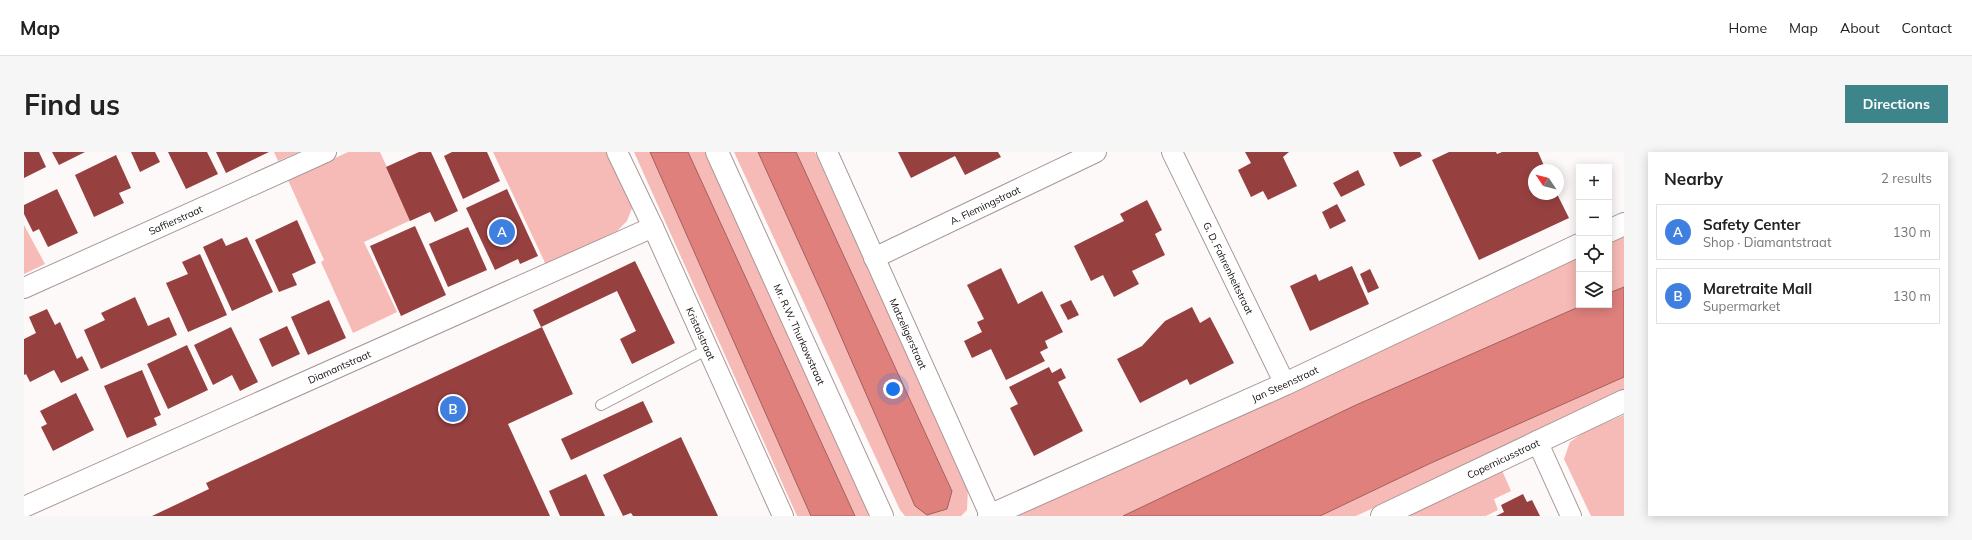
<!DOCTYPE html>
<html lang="en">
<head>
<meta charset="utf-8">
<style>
	:root { --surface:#fff; --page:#f6f6f6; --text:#222; --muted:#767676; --line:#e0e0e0; --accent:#3d858a }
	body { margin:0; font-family:Mulish,sans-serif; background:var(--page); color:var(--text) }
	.controls { position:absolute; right:12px; top:12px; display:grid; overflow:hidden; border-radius:0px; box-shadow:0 2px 10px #0003 }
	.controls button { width:36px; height:36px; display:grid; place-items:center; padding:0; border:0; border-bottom:1px solid var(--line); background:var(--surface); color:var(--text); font:20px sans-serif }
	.compass { position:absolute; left:1504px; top:12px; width:36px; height:36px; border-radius:50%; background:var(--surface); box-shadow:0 2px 10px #0003; rotate:305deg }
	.you { position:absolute; left:869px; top:237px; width:14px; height:14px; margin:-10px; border:3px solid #fff; border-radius:50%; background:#1a73e8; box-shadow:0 0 0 6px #1a73e833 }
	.badge { display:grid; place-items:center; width:26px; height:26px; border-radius:50%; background:var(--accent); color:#fff; font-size:13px; font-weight:700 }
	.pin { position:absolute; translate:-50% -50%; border:2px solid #fff; box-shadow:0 1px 4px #0006 }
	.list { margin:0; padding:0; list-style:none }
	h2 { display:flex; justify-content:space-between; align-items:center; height:52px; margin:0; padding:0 16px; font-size:17px }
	h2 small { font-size:13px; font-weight:400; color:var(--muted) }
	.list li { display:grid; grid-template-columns:26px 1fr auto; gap:12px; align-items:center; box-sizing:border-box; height:56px; margin:0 8px 8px; padding:0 8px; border:1px solid var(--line); border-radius:0px }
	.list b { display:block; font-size:15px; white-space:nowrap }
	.list p { margin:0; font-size:13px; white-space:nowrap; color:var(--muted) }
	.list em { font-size:13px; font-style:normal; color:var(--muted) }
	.icon { flex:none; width:22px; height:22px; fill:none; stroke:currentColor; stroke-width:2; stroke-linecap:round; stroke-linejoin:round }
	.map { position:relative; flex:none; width:1600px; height:364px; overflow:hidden; border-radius:0px }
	header { display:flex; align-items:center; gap:24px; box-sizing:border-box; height:56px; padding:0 20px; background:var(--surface); border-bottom:1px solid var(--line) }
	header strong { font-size:19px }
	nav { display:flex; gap:22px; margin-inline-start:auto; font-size:14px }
	.intro { display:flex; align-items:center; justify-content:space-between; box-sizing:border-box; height:96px; padding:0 24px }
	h1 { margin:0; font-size:28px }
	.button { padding:10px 18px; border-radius:0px; background:var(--accent); color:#fff; font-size:14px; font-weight:700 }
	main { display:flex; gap:24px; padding:0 24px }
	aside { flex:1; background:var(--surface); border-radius:0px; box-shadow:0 2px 10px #0003 }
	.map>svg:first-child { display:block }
	.green { fill:#f7bbb7 }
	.water { fill:#df807d; stroke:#a25e5c }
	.building { fill:#964040 }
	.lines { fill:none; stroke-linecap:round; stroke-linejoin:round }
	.lane-casing { stroke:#a99796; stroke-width:12 }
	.street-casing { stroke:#a99796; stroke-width:22 }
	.secondary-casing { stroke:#a99796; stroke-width:24 }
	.lane { stroke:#fff; stroke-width:10 }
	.street { stroke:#fff; stroke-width:20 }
	.secondary { stroke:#fff; stroke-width:22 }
	.labels { text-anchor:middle; stroke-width:4; stroke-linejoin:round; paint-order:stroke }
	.street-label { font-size:10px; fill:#140e0e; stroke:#fdf9f9 }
</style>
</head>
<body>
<header>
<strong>Map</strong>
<nav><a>Home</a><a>Map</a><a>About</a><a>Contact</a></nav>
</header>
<div class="intro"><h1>Find us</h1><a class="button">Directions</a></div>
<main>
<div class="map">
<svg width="1600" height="364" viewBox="0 0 1600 364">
	<rect width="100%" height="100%" fill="#fdf9f9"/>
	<!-- green -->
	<g class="green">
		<path d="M 250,0 L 275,0 L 254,9 Z"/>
		<path d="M 324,0 L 356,0 L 387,68 L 340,90 L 373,160 L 329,181 L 297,110 L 300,108 L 264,28 Z"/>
		<path d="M 469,0 L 584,0 L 606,46 L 608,56 L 603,69 L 593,79 L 522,113 Z"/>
		<path d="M 610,0 L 626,0 L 787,364 L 773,364 Z"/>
		<path d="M 664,0 L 681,0 L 847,364 L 831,364 Z"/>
		<path d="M 710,0 L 734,0 L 802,150 L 923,357 L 928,338 L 772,0 L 791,0 L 944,337 L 943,358 L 937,364 L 881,364 L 876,358 Z"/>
		<path d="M 0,73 L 21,112 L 0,122 Z"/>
		<path d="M 1600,82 L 1600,135 L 1585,141 L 1585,89 Z"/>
		<path d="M 1555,103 L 1555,153 L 1559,153 L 1332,253 L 1099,364 L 989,364 Z"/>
		<path d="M 1600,225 L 1600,241 L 1332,364 L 1296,364 L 1407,311 Z"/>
		<path d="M 1600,263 L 1600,364 L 1567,364 L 1540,307 L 1546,290 L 1562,279 Z"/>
		<path d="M 1477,316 L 1487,339 L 1470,347 L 1474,358 L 1462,364 L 1377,364 Z"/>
	</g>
	<!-- water -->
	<g class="water">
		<path d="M 626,0 L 664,0 L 831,364 L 787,364 Z"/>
		<path d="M 734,0 L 772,0 L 928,339 L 923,357 L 903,363 L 891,354 L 802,150 Z"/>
		<path d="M 1600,135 L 1600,225 L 1407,311 L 1296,364 L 1099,364 L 1332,253 L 1559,153 L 1585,153 L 1585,141 Z"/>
	</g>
	<!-- building -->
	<g class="building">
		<path d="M 0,0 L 15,0 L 22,15 L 0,26 Z"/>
		<path d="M 28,0 L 61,0 L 35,13 Z"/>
		<path d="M 107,0 L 131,0 L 136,10 L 116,20 Z"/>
		<path d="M 144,0 L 183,0 L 194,22 L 162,37 Z"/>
		<path d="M 192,0 L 245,0 L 202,21 Z"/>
		<path d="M 395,0 L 407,0 L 434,59 L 411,70 L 406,60 L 386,69 L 362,15 Z"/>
		<path d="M 428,0 L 463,0 L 476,29 L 439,47 L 420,4 Z"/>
		<path d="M 874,0 L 974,0 L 977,5 L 941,23 L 931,4 L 887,26 Z"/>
		<path d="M 1221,0 L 1265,0 L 1259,5 L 1273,34 L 1244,48 L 1239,39 L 1227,45 L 1214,18 L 1227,11 Z"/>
		<path d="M 1369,0 L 1396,0 L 1398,4 L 1376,15 Z"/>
		<path d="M 1425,0 L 1472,0 L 1473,2 L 1478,0 L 1514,0 L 1522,18 L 1510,18 L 1510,42 L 1533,42 L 1545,66 L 1455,108 L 1408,8 Z"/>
		<path d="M 92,3 L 107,36 L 95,41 L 100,51 L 70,65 L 51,23 Z"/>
		<path d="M 1334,18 L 1341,33 L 1317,45 L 1309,31 Z"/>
		<path d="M 33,37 L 54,81 L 24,95 L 15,77 L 9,80 L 0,62 L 0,53 Z"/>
		<path d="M 483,37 L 514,104 L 496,112 L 494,107 L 471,118 L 442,56 Z"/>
		<path d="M 1123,48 L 1138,78 L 1131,82 L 1141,103 L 1108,119 L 1115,132 L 1090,145 L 1079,123 L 1067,129 L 1050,94 L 1100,69 L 1096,62 Z"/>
		<path d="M 1313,52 L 1322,69 L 1306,77 L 1298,60 Z"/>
		<path d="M 273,68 L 292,111 L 268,122 L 273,133 L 255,140 L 231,88 Z"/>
		<path d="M 391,74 L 422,143 L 377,164 L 346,94 Z"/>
		<path d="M 444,75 L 463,118 L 424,135 L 405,92 Z"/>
		<path d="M 223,85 L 249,140 L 208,159 L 179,95 L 198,86 L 202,94 Z"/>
		<path d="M 176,102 L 203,163 L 164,180 L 142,131 L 164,122 L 158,110 Z"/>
		<path d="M 611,109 L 651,191 L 608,212 L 596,187 L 612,179 L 593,139 L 517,175 L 509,158 Z"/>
		<path d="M 1328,114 L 1345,152 L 1286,179 L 1266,134 L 1292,122 L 1295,129 Z"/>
		<path d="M 977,116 L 994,152 L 1018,139 L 1039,180 L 1021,189 L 1024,196 L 1016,200 L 1021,209 L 982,228 L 967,197 L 948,206 L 940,189 L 958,180 L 953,170 L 960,167 L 943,133 Z"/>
		<path d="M 1346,117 L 1355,136 L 1344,141 L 1336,122 Z"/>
		<path d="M 111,145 L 124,174 L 145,165 L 153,183 L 77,217 L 60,178 L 81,168 L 77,161 Z"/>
		<path d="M 305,148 L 322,186 L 284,203 L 267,165 Z"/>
		<path d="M 1047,148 L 1055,163 L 1044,168 L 1036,153 Z"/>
		<path d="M 1168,155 L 1176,171 L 1186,165 L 1210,211 L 1166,233 L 1163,227 L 1116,251 L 1093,207 L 1118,194 L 1141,169 Z"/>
		<path d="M 23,157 L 31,173 L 36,170 L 53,207 L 58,204 L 65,218 L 37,231 L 30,218 L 6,230 L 2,222 L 0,223 L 0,187 L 12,181 L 5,165 Z"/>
		<path d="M 263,174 L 276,202 L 248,215 L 235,187 Z"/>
		<path d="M 207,175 L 234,230 L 216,239 L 208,223 L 189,233 L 170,193 Z"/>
		<path d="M 518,175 L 549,242 L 484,272 L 526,364 L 128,364 L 185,337 L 182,331 Z"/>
		<path d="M 163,193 L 184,238 L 144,257 L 123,212 Z"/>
		<path d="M 1025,215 L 1028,221 L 1037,216 L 1042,226 L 1034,230 L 1059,279 L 1010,304 L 986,256 L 994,252 L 985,235 Z"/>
		<path d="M 118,218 L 137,263 L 130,266 L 133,273 L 103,286 L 80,234 Z"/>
		<path d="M 52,241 L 70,278 L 29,299 L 17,275 L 23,272 L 16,259 Z"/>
		<path d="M 619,249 L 629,270 L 547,308 L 537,287 Z"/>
		<path d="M 657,285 L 694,364 L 609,364 L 607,361 L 599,364 L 579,323 Z"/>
		<path d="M 562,322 L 581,364 L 536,364 L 525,339 Z"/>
		<path d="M 1499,342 L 1503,350 L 1508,348 L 1516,364 L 1472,364 L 1480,360 L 1477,353 Z"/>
	</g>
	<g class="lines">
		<defs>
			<path id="lane" d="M 577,253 L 684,197"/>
			<g id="street">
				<path id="s1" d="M 593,0 L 629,75 L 759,364"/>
				<path id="s2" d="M 803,0 L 966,363"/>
				<path id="s3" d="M 1148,0 L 1261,232"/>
				<path id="s4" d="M 850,106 L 1072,0"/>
				<path id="s5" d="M 0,136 L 302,0"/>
				<path d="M 1513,289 L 1547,364"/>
				<path id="s6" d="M 0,355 L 629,75"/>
			</g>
			<g id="secondary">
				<path id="s7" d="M 693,0 L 858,364"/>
				<path d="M 1585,79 L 1600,72"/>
				<path id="s8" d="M 965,364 L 1261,232 L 1555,93"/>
				<path id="s9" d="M 1358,364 L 1600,249"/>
			</g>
		</defs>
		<!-- lane casing -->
		<use href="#lane" class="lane-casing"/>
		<!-- street casing -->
		<use href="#street" class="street-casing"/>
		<!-- secondary casing -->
		<use href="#secondary" class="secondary-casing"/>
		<!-- lane -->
		<use href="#lane" class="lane"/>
		<!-- street -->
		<use href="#street" class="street"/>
		<!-- secondary -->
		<use href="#secondary" class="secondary"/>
	</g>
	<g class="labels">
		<!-- street labels -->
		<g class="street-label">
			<text dy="4" stroke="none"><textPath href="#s4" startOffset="123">A. Flemingstraat</textPath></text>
			<text dy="4" stroke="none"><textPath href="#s5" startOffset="166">Saffierstraat</textPath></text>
			<text dy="4" stroke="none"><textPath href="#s3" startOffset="129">G. D. Fahrenheitstraat</textPath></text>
			<text dy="4" stroke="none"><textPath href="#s1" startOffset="200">Kristalstraat</textPath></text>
			<text dy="4" stroke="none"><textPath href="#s7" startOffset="200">Mr. R.W. Thurkowstraat</textPath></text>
			<text dy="4" stroke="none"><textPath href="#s2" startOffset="199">Matzeligerstraat</textPath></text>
			<text dy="4" stroke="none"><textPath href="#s6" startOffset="345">Diamantstraat</textPath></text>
			<text dy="4" stroke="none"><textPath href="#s8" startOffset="324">Jan Steenstraat</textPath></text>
			<text dy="4" stroke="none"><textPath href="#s9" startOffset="134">Copernicusstraat</textPath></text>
		</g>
	</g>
</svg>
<div class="controls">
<button>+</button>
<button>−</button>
<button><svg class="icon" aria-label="locate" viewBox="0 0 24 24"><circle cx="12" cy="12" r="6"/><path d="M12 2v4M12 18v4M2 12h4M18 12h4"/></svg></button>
<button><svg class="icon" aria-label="layers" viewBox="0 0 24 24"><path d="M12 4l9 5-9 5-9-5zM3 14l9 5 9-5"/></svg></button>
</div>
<svg class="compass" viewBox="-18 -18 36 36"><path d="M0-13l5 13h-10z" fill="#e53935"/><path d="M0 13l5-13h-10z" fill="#767676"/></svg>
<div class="you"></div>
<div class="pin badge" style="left:478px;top:80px;background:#3f7fe0">A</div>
<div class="pin badge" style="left:429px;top:257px;background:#3f7fe0">B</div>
</div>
<aside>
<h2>Nearby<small>2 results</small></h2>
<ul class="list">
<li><span class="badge" style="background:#3f7fe0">A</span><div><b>Safety Center</b><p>Shop · Diamantstraat</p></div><em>130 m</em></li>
<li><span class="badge" style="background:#3f7fe0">B</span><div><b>Maretraite Mall</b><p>Supermarket</p></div><em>130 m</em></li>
</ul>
</aside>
</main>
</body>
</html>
